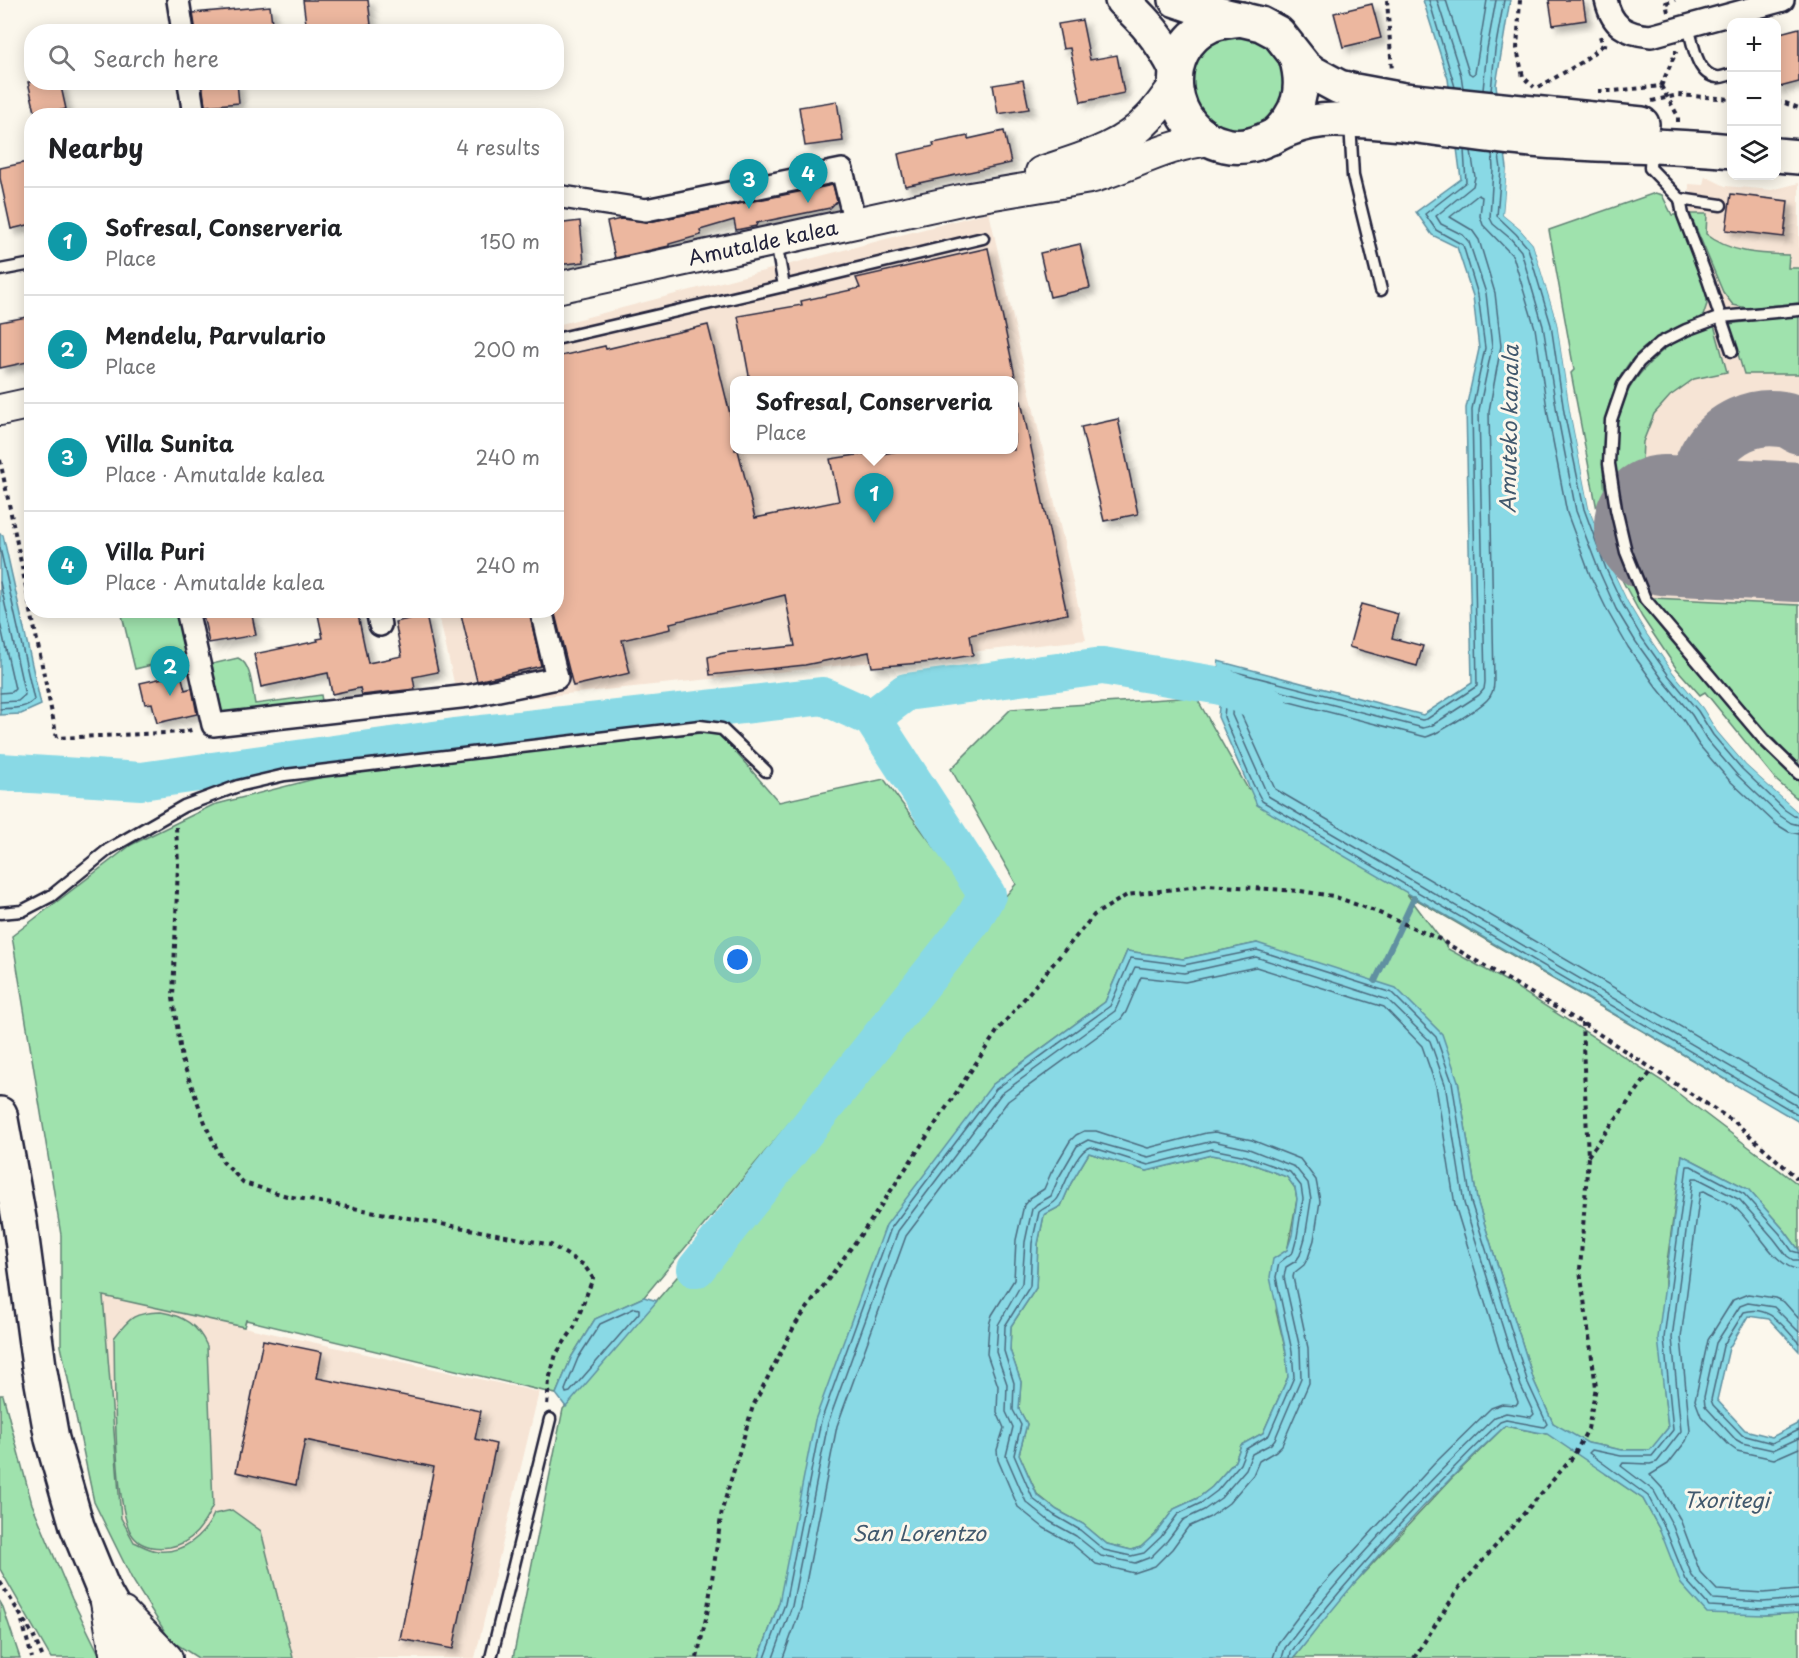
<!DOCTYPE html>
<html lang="en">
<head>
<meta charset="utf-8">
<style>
	:root { --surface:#fff; --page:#f6f6f6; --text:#202124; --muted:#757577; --line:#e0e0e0; --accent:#d93025 }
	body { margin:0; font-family:"Playpen Sans",sans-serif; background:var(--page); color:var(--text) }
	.controls { position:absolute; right:18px; top:18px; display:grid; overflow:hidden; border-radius:12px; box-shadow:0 3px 15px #0003 }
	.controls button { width:54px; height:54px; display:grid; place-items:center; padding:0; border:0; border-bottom:2px solid var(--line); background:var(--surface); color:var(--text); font:30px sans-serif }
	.you { position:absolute; left:738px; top:960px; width:21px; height:21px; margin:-15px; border:4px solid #fff; border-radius:50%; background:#1a73e8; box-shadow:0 0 0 9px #1a73e833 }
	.badge { display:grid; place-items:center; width:39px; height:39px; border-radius:50%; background:var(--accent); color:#fff; font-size:20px; font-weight:700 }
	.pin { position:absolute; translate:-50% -50px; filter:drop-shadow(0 2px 3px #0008) }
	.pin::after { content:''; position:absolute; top:32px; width:21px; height:18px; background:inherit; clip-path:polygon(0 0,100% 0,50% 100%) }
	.popup { position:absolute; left:730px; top:376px; width:288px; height:78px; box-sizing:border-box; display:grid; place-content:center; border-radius:12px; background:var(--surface); filter:drop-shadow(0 2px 4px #0005); font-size:20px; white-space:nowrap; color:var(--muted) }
	.popup b { font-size:22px; color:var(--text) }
	.popup::after { content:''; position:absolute; left:50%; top:100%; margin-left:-12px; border:12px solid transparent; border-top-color:var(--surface) }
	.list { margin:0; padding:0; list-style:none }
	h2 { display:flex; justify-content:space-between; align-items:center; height:78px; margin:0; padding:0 24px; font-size:26px }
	h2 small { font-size:20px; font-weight:400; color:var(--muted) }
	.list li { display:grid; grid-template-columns:39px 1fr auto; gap:18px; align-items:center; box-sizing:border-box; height:108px; padding:0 24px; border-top:2px solid var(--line) }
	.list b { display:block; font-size:22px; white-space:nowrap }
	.list p { margin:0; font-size:20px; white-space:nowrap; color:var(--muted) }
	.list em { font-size:20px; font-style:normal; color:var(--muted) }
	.icon { flex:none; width:33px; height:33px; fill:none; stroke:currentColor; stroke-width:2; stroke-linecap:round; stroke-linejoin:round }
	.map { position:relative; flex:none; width:1799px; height:1658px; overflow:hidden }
	.search { position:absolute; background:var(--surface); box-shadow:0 3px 15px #0003; left:24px; top:24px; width:540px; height:66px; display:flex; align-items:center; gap:15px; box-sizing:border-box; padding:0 21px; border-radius:24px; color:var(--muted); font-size:22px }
	.panel { position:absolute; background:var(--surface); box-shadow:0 3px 15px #0003; left:24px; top:108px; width:540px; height:510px; border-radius:24px }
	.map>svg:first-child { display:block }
	.built { fill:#f6e4d5; fill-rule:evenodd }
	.green { fill:#9fe2ad; stroke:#608274; stroke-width:1.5 }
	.water { fill:#89d9e5; stroke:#6090a1; stroke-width:1.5; fill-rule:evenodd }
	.pier { fill:#fbf7ec }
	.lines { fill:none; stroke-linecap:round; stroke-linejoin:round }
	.shore { stroke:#4b6b7f; stroke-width:1.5 }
	.stream { stroke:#6090a1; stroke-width:6 }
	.river { stroke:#89d9e5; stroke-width:38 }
	.taxiway { stroke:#8e8c94; stroke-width:56 }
	.runway { stroke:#8e8c94; stroke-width:140 }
	.building { fill:#ecb79f; stroke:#22223b; stroke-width:1.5; filter:url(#shadow) }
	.lane-casing { stroke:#22223b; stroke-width:15 }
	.street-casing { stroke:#22223b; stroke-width:26 }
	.secondary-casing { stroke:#22223b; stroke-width:34 }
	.primary-casing { stroke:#22223b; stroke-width:38 }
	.path { stroke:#22223b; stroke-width:4; stroke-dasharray:4.5 4.5; stroke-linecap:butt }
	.lane { stroke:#fbf7ec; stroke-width:10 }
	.street { stroke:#fbf7ec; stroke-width:21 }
	.secondary { stroke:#fbf7ec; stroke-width:30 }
	.primary { stroke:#fbf7ec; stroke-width:33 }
	.labels { text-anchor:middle; stroke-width:6; stroke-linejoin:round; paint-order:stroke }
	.street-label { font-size:20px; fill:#22223b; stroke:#fbf7ec }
	.water-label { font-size:21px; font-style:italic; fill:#41596e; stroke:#fbf7ec }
</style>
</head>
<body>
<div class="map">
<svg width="1799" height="1658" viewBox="0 0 1799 1658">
	<defs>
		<filter id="shadow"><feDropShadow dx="5.5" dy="5.5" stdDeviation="3" flood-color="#0004"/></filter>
	</defs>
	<rect width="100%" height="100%" fill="#fbf7ec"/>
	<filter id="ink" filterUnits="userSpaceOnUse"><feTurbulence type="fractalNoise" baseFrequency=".0167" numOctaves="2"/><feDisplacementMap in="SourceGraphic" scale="12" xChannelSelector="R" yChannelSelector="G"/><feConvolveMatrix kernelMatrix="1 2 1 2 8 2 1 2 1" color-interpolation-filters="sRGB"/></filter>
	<g filter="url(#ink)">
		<!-- built -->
		<g class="built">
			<path d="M 1705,176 L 1725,186 L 1772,190 L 1799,183 L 1799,800 L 1777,781 L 1705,692 L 1700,695 L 1676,668 L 1642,617 L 1623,582 L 1598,515 L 1571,373 L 1574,370 L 1549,230 L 1655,193 L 1662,195 L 1672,215 L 1690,214 L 1692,192 L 1689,191 L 1689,184 L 1703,185 Z"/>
			<path d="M 989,212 L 1086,640 L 459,705 L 438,611 L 556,610 L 557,325 ZM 734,380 L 1014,380 L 1014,450 L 734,450 Z"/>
			<path d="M 103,1296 L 539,1392 L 475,1658 L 293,1658 L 261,1531 L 214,1514 L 208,1529 L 179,1549 L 156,1551 L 134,1543 L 121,1519 Z"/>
		</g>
		<!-- green -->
		<g class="green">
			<circle cx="1238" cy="83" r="47"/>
			<path d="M 1655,193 L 1662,195 L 1672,215 L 1677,215 L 1706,287 L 1707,304 L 1703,316 C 1680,326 1656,336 1637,354 C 1589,402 1600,499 1620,558 C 1623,570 1631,583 1637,594 C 1652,621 1676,646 1696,669 C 1726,702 1755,735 1784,768 L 1799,780 L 1799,800 L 1777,781 L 1705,692 L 1700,695 L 1676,668 L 1642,617 L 1623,582 L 1598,515 L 1571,373 L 1574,370 L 1549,230 Z"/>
			<path d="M 1690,214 L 1707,214 L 1706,234 C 1730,253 1759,254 1789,255 L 1788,268 L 1799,268 L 1799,303 L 1747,308 L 1733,305 L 1723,292 Z"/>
			<path d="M 1799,315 L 1799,374 L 1744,374 L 1729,324 Z"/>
			<path d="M 1714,325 L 1727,372 L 1694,379 L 1670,396 L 1654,414 L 1643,442 L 1637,563 C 1617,502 1594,430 1639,375 C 1649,363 1662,349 1676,341 C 1688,335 1702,331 1714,325 Z"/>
			<path d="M 1653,598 L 1799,605 L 1799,767 L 1708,667 Z"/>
			<path d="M 121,611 L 178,611 L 189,656 L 135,669 Z"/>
			<path d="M 238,658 C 252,664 252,690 255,704 L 321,695 L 323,706 L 225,716 L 222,712 L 212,664 Z"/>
			<path d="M 1196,697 L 1248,789 L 1325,764 L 1730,1082 L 1407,894 L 1448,949 L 1508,982 L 1662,1081 L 1799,1185 L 1799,1250 L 1785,1231 L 1748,1189 L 1682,1155 L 1665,1276 L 1664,1389 L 1668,1428 L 1651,1450 L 1622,1450 L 1588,1443 L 1606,1474 L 1643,1499 L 1660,1530 L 1764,1615 L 1799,1613 L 1799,1658 L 1294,1658 L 1336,1603 L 1451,1479 L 1505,1426 L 1546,1434 L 1553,1423 L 1534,1381 L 1477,1200 L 1458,1081 L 1257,943 L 1183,959 L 1127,951 L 1105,1002 L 992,1085 L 779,1603 L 759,1658 L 513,1658 L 563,1409 L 1016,884 L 951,769 L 1011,709 Z"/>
			<path d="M 718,732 L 779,802 L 884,779 L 974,901 L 644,1297 L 595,1319 L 572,1356 L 556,1394 L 246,1320 L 244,1327 L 103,1296 L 121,1518 L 134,1542 C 141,1545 149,1550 157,1551 C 183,1554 204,1536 214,1514 L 232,1510 L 261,1531 L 293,1658 L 198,1658 L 170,1640 L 132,1579 L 94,1502 L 61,1346 L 61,1235 L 12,936 L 131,845 L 213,805 L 412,754 Z"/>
			<path d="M 1089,1153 L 1147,1171 L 1211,1155 L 1244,1161 L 1287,1177 L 1295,1188 L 1297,1199 L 1276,1311 L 1286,1352 L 1288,1377 L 1263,1433 L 1241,1445 L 1235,1461 L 1212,1487 L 1198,1498 L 1174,1509 L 1156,1533 L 1141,1547 L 1131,1550 L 1107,1544 L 1083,1524 L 1057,1510 L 1037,1494 L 1019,1454 L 1027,1424 L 1019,1409 L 1021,1382 L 1010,1350 L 1011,1326 L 1036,1288 L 1038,1244 L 1044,1215 L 1061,1206 L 1071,1183 Z"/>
			<path d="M 161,1312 C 183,1316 198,1325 207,1346 L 213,1505 C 204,1525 193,1543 170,1547 C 156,1549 142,1548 133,1536 C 113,1512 115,1375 114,1338 C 131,1316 134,1313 161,1312 Z"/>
			<path d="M 0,1395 L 3,1395 L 32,1504 L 72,1599 L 101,1658 L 51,1658 L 0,1569 Z"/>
			<path d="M 0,1602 L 3,1607 L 20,1658 L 0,1658 Z"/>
		</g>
		<!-- water -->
		<g class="water">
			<path d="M 1423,0 L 1510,0 L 1496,85 L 1507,168 L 1503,215 L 1520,229 L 1533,244 L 1557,323 L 1570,411 L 1589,508 L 1611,566 L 1628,602 L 1647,634 L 1673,672 L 1703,708 L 1717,731 L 1746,765 L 1799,813 L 1799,1122 L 1257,805 L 1218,717 L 1221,686 L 1218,661 L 1423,715 L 1472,683 L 1466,408 L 1479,349 L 1473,296 L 1457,247 L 1432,235 L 1416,212 L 1461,179 L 1448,79 Z"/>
			<path d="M 0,534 L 3,535 L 41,705 L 21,714 L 0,715 Z"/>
			<path d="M 1257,943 L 1396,988 L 1442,1034 L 1458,1081 L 1477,1200 L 1534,1381 L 1553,1423 L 1588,1443 L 1622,1450 L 1650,1450 L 1668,1428 L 1658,1338 L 1682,1155 L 1748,1189 L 1785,1231 L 1799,1250 L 1799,1351 L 1769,1319 L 1748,1316 L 1729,1348 L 1717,1400 L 1745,1430 L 1772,1437 L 1799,1423 L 1799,1613 L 1764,1615 L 1707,1613 L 1681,1584 L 1660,1530 L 1643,1499 L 1547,1434 L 1505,1426 C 1429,1496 1357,1576 1294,1658 L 759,1658 L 779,1603 L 815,1420 L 886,1225 L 992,1085 L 1105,1002 L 1127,951 L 1183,959 ZM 1089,1153 L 1147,1171 L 1211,1155 L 1244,1161 L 1287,1177 L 1295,1188 L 1297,1199 L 1292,1235 L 1287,1250 L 1273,1259 L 1270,1277 L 1286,1352 L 1288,1377 L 1263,1433 L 1241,1445 L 1235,1461 L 1212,1487 L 1198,1498 L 1174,1509 L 1156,1533 L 1141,1547 L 1131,1550 L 1107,1544 L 1083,1524 L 1057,1510 L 1037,1495 L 1019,1454 L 1027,1424 L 1019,1409 L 1021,1382 L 1010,1350 L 1011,1326 L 1036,1288 L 1038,1244 L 1044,1215 L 1061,1206 L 1071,1183 Z"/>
			<path d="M 644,1297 L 657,1301 L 566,1407 L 556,1394 L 572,1356 L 595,1319 Z"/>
		</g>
		<!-- pier -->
		<path class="pier" d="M 1507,168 L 1510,168 L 1506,214 L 1523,227 L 1536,243 L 1560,323 L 1573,410 L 1592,507 L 1614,565 L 1631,601 L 1649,633 L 1676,670 L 1705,706 L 1720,729 L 1748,763 L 1799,809 L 1799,813 L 1746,765 L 1717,731 L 1703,708 L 1673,672 L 1647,634 L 1628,602 L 1611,566 L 1589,508 L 1570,411 L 1557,323 L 1533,244 L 1520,229 L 1503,215 Z"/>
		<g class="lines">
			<!-- shore -->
			<g class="shore">
				<path d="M 1429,0 L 1455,87"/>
				<path d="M 1437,0 L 1461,75 L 1463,88"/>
				<path d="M 1446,0 L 1469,73 L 1472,75 L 1475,73 L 1487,0"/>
				<path d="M 1483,90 L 1487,49 L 1496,0"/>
				<path d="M 1491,91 L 1495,50 L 1504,0"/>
				<path d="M 1464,150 L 1466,182 L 1425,214 L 1436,230 L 1463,245 L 1478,295 L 1485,348 L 1472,409 L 1477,686 L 1427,719 L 1422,720 L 1228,670 L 1225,672 L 1227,687 L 1224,717 L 1253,784 L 1262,801 L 1799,1115"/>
				<path d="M 1471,151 L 1475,177 L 1473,186 L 1436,216 L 1441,224 L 1463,235 L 1469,242 L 1486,293 L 1492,347 L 1479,410 L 1485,682 L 1484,689 L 1479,695 L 1431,726 L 1423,728 L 1237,680 L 1234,682 L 1232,715 L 1268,796 L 1799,1107"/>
				<path d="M 1492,154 L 1493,169 L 1490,218 L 1493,224 L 1511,239 L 1521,251 L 1543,326 L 1557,413 L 1576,511 L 1599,571 L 1616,609 L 1636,642 L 1663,680 L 1692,715 L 1707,740 L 1737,775 L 1779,815 L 1791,823 L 1799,825"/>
				<path d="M 1499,155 L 1501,169 L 1497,216 L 1516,234 L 1528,248 L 1551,325 L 1564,412 L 1584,509 L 1606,569 L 1623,605 L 1642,638 L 1669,676 L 1698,711 L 1713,735 L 1742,769 L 1785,810 L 1794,816 L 1799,817"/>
				<path d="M 0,548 L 34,700 C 25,709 13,708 0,709"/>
				<path d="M 0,582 L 25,695 L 18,701 L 0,702"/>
				<path d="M 0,623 L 15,689 L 12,692 L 0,693"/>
				<path d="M 1799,834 L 1789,832 L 1776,824 L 1729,780 L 1699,745 L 1684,721 L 1655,685 L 1628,647 L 1608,612 L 1590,575 L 1567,513 L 1548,415 L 1535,328 L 1513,256 L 1483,225 L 1480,216 L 1482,197 L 1478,195 L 1450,217 L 1472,230 L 1479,240 L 1495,293 L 1501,346 L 1489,411 L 1494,682 C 1494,689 1492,695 1487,700 C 1478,709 1438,734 1426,737 L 1246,691 L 1243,694 L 1241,714 L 1275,789 L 1799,1096"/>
				<path d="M 1084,1131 L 1096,1131 L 1148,1148 L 1206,1133 L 1215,1132 L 1252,1140 L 1300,1159 L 1316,1180 L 1320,1201 L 1314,1240 L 1308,1258 L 1304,1265 L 1294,1273 L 1293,1277 L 1308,1348 L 1309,1383 L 1282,1445 L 1276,1451 L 1259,1461 L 1253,1475 L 1229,1503 L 1210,1517 L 1188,1527 L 1172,1549 L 1155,1566 L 1134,1573 L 1096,1564 L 1071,1543 L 1044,1528 L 1018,1507 L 998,1460 L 997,1450 L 1004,1428 L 997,1412 L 998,1386 L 987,1354 L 989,1325 L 992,1315 L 1014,1280 L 1016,1240 L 1024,1205 L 1030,1198 L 1044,1189 L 1051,1173 L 1070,1141 L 1076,1135 Z"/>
				<path d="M 1088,1140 L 1148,1157 L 1213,1141 L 1249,1149 L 1295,1167 L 1308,1183 L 1311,1200 L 1305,1238 L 1300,1255 L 1296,1261 L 1286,1267 L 1284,1277 L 1300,1349 L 1301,1378 L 1275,1439 L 1271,1444 L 1252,1454 L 1246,1469 L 1221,1498 L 1204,1510 L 1183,1520 L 1167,1541 L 1151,1557 L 1135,1563 L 1101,1556 L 1076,1536 L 1049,1521 L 1026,1502 L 1006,1456 L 1013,1427 L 1006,1412 L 1007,1384 L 996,1352 L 998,1325 L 1022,1283 L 1025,1242 L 1032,1209 L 1037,1204 L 1051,1196 L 1059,1177 L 1077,1146 Z"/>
				<path d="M 1091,1147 L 1148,1165 L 1212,1149 L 1246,1156 L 1290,1172 L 1301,1186 L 1303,1199 L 1297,1237 L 1293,1252 L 1279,1263 L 1276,1277 L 1292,1351 L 1294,1377 L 1269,1435 L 1246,1449 L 1240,1464 L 1217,1491 L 1201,1503 L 1178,1514 L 1161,1537 L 1144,1553 L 1131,1556 L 1104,1550 L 1080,1530 L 1054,1515 L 1033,1499 L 1014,1455 L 1021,1425 L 1013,1410 L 1014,1383 L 1004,1351 L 1005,1326 L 1030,1286 L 1032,1243 L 1039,1212 C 1044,1207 1054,1205 1058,1198 C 1065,1186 1076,1150 1091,1147 Z"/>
				<path d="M 1799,1253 L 1792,1251 L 1780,1234 L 1744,1194 L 1691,1166 L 1687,1166 L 1664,1338 L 1673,1430 L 1652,1456 L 1621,1456 L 1592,1450 L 1589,1453 L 1648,1496 L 1665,1528 L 1686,1580 L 1709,1606 L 1763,1609 L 1799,1607"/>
				<path d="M 1799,1260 L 1793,1260 L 1787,1256 L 1774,1239 L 1740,1200 L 1697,1178 L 1693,1178 L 1672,1338 L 1681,1431 L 1657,1462 L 1650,1464 L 1623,1463 L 1621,1466 L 1654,1491 L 1672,1524 L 1692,1576 L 1713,1599 L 1763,1602 L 1799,1599"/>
				<path d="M 1799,1269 C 1774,1269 1754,1221 1733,1206 C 1724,1200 1713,1196 1704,1191 L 1700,1192 L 1681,1338 L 1690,1431 L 1686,1441 L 1668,1464 L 1650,1475 L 1662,1488 L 1680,1519 L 1700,1572 L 1717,1590 L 1763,1593 L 1799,1590"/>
				<path d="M 635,1308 L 639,1309 L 639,1313 L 570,1392 L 566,1393 L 565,1390 L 578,1358 L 600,1324 Z"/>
				<path d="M 1799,1319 L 1784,1302 L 1775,1298 L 1748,1294 L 1733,1300 L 1708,1340 L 1695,1400 L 1701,1416 L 1730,1446 L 1737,1451 L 1774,1459 L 1799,1448"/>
				<path d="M 1799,1332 L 1774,1307 L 1748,1303 L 1740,1306 L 1716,1343 L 1704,1397 L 1705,1406 L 1735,1439 L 1742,1443 L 1773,1450 L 1799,1438"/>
				<path d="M 1799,1343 C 1783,1327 1770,1304 1744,1312 L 1723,1346 L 1711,1400 L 1713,1405 L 1742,1435 L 1772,1443 L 1799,1430"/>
				<path d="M 765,1658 L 785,1604 L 821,1421 L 891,1228 L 996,1089 L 1110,1006 L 1131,958 L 1184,965 L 1257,950 L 1392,993 L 1436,1037 L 1452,1082 L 1471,1202 L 1528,1383 L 1547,1424 L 1544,1427 L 1506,1420 L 1500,1422 C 1426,1494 1354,1570 1291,1652 L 1290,1658"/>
				<path d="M 773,1658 L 792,1606 L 828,1423 L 898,1231 L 1001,1094 L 1115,1011 L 1135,967 L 1184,973 L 1256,957 L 1388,1000 L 1430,1041 L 1445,1084 L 1464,1203 L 1521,1386 L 1534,1414 L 1531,1417 L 1506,1413 L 1495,1417 C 1420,1490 1348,1565 1285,1648 L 1282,1658"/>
				<path d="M 783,1658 L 801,1608 L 837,1426 L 906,1236 L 1008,1101 L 1121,1019 L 1126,1012 L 1141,977 L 1185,982 L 1256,967 L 1384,1007 L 1422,1046 L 1436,1086 L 1455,1205 L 1502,1358 L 1518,1402 L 1516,1405 L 1502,1404 L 1491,1408 L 1435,1463 L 1319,1589 L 1278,1643 L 1273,1658"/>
			</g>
			<!-- stream -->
			<path class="stream" d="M 1375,981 L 1414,898"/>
			<!-- river -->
			<g class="river">
				<path d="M 0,772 L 141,781 L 455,737 L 823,696 L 872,718 L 906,692 L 1103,666 L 1221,686 L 1268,706"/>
				<path d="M 696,1269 L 973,920 L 987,895 L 872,718"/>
			</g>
			<!-- taxiway -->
			<path class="taxiway" d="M 1709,527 C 1676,475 1721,410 1782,419 C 1787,419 1794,423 1799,426"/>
			<!-- runway -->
			<path class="runway" d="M 1664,525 L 1799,532"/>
		</g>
		<!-- building -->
		<g class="building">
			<path d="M 303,0 L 368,0 L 371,25 L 307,32 Z"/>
			<path d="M 1549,0 L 1583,0 L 1586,20 L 1553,25 Z"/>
			<path d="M 1372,4 L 1381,38 L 1343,47 L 1334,13 Z"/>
			<path d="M 270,6 L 273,32 L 196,32 L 193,13 Z"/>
			<path d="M 1082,20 L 1090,60 L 1117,55 L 1124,93 L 1081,102 L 1070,48 L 1063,49 L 1058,24 Z"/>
			<path d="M 1799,28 L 1799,82 L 1776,88 L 1776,34 Z"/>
			<path d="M 1023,80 L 1029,109 L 998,114 L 993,85 Z"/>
			<path d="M 28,82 L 60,82 L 66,109 L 36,116 Z"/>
			<path d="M 202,82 L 237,82 L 239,103 L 205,106 Z"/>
			<path d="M 837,101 L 843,141 L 805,146 L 799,107 Z"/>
			<path d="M 1004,131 L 1011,163 L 905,186 L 898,154 L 934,146 L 933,143 L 968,136 L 968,139 Z"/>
			<path d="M 32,161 L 32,224 L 11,229 L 0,178 L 0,168 Z"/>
			<path d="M 833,185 L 837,201 L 830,208 L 757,223 L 756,226 L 736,230 L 734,220 L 700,230 L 701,235 L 669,244 L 669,246 L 615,258 L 607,222 L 621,219 L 649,222 Z"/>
			<path d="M 1731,194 L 1788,201 L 1784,237 L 1726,230 Z"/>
			<path d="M 580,221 L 584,262 L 556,265 L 556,224 Z"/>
			<path d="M 1080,244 L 1090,288 L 1050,297 L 1040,253 Z"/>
			<path d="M 988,248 L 1016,381 L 750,381 L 738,316 L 802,305 L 801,301 L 860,288 L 856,278 Z"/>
			<path d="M 32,316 L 32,361 L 0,368 L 0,322 Z"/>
			<path d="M 708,325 L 735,434 L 735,450 L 738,450 L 755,518 L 839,501 L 830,459 L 869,453 L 872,456 L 903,450 L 1014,450 L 1014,402 L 1021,401 L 1067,614 L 970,635 L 973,655 L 932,662 L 872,667 L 869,652 L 805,665 L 710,675 L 708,657 L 723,653 L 795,646 L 785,595 L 670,623 L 671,629 L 622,640 L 630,673 L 573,686 L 554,610 L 556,610 L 556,357 L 605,346 L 606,349 Z"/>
			<path d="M 1118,419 L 1138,514 L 1104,521 L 1081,427 Z"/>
			<path d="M 1361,604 L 1398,614 L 1392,638 L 1423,646 L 1417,666 L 1349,647 Z"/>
			<path d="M 202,610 L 251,610 L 256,635 L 209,643 Z"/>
			<path d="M 317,610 L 357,610 L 368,663 L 402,656 L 395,622 L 426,615 L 438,672 L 413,677 L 415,689 L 362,695 L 360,688 L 332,694 L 328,673 L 261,687 L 254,654 L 318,641 L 317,639 L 323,638 Z"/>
			<path d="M 460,610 L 529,610 L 541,666 L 477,681 Z"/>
			<path d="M 181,674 L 185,690 L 192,688 L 197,714 L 157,723 L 152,703 L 145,704 L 140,683 Z"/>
			<path d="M 263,1340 L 322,1352 L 317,1378 L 481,1411 L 475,1439 L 496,1444 L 453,1649 L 400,1639 L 434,1467 L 305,1440 L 296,1485 L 236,1472 Z"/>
		</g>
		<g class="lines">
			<defs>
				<g id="lane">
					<path d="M 1688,26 C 1693,42 1696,75 1717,77 C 1722,78 1727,75 1732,74"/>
					<path d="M 1350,122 L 1353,176 L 1381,290"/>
					<path d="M 1651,148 L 1650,168 L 1680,199 L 1721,205"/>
					<path d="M 1680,199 L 1683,215 L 1708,280 L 1732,351"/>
					<path d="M 0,270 L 32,264"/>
					<path d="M 784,286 L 983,238"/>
					<path d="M 1799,310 L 1721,317 L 1686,330 L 1660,343 L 1639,362 L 1623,385 L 1611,420 L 1609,464 L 1616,509 L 1626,552 L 1645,599 L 1765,741 L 1799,774"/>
					<path d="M 556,339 L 784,286 L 776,242"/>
					<path d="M 0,913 L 22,911 L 51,896 L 109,849 L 184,806 L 238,786 L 285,775 L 700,726 L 722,729 L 766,771"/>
					<path d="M 491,1658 L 550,1419"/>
				</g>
				<g id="street">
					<path d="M 178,0 L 183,32"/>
					<path d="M 1606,0 C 1612,26 1625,34 1651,36 L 1783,0"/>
					<path d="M 189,82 L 194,116"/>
					<path d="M 556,196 L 646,210 L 842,170 L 855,223"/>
					<path d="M 187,610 L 213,725 L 469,696 L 557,678 L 541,610"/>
					<path d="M 377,610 L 380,625"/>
				</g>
				<g id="secondary">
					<path d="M 1041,172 C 1079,159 1121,149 1149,118 C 1159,108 1166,96 1175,85"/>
					<path d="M 556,288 L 970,198 L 1090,178 C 1133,166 1164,145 1210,140"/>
					<path d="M 0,410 L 32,403"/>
					<path d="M 106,1602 L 116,1658"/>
					<path d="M 123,1613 L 167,1658"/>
				</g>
				<g id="primary">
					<path d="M 1122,0 C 1145,21 1162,41 1176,69"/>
					<path d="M 1176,0 L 1214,13 L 1261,24 L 1278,33 L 1304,66 L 1313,73 L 1339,87 L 1355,91 L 1404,100 L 1642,124"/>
					<path d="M 1242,19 C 1231,20 1221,21 1211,25 C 1156,50 1168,133 1225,145 C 1250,151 1267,138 1289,129 C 1303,123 1319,120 1334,120 C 1400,120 1466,134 1532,140 C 1599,146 1665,144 1732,151"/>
					<path d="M 1273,137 C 1299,114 1306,90 1296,57"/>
					<path d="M 1776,155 L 1799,157"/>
					<path d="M 0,1114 L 20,1224 L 39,1366 L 52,1439 L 77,1526 L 105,1594 L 141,1658"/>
				</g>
			</defs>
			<!-- lane casing -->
			<use href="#lane" class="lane-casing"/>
			<!-- street casing -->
			<use href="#street" class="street-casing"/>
			<!-- secondary casing -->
			<use href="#secondary" class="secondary-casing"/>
			<!-- primary casing -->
			<use href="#primary" class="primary-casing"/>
			<!-- path -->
			<g class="path">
				<path d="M 1387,0 L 1392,71"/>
				<path d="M 1520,0 L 1517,49 L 1523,77 L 1534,87"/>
				<path d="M 1668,12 L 1666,3 L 1675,0"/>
				<path d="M 1600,36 L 1603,45 L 1610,46"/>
				<path d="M 1661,86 L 1678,116 L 1678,123"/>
				<path d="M 1661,86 L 1676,52 L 1674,52"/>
				<path d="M 1539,87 L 1582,62 L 1603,45"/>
				<path d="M 1598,91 L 1614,91 L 1661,86"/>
				<path d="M 1652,101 L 1678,95 L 1732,99"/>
				<path d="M 1776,102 L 1785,103 L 1799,108"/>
				<path d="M 0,460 L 57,738 L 184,732 L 195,729"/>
				<path d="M 176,827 L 178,864 L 173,998 L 182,1060 L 207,1128 L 223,1162 L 244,1183 L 287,1196 L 491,1233 L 551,1245 L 584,1265 L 593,1278 L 574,1328 L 556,1354 L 549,1380 L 547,1406"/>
				<path d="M 1588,1156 L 1653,1069"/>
				<path d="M 0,1582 L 33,1635 L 43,1658"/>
				<path d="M 22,1621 L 32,1658"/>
				<path d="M 697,1658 L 707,1614 L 722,1510 L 753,1406 L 795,1325 L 872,1219 L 998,1030 L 1094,915 L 1127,895 L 1207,885 L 1300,891 L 1333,896 L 1377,912 L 1439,939 L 1582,1023 L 1736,1123 L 1799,1180"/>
				<path d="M 1414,1658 L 1459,1588 L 1573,1457 L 1588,1429 L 1596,1387 L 1580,1270 L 1588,1157 L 1582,1023"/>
			</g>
			<!-- lane -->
			<use href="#lane" class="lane"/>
			<!-- street -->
			<use href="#street" class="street"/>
			<!-- secondary -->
			<use href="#secondary" class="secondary"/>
			<!-- primary -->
			<use href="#primary" class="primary"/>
		</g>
	</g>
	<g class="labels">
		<!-- street labels -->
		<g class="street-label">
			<text transform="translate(763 243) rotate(-12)" y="7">Amutalde kalea</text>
		</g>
		<!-- water labels -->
		<g class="water-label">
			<text transform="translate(1510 429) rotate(-89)" y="7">Amuteko kanala</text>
			<text x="1726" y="1508">Txoritegi</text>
			<text x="919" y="1541">San Lorentzo</text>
		</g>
	</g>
</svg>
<div class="controls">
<button>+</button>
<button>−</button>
<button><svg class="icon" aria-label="layers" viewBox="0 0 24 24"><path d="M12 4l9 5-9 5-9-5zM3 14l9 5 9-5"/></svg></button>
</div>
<div class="you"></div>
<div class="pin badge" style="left:874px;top:523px;background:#0f9aa8">1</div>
<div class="popup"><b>Sofresal, Conserveria</b>Place</div>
<div class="pin badge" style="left:170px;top:696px;background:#0f9aa8">2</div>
<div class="pin badge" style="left:749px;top:209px;background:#0f9aa8">3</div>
<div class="pin badge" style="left:808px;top:203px;background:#0f9aa8">4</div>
<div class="search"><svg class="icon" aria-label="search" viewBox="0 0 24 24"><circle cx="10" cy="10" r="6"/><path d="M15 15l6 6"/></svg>Search here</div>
<section class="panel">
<h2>Nearby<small>4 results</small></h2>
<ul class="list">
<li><span class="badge" style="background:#0f9aa8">1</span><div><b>Sofresal, Conserveria</b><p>Place</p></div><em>150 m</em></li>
<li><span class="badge" style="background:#0f9aa8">2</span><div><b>Mendelu, Parvulario</b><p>Place</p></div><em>200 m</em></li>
<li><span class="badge" style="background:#0f9aa8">3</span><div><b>Villa Sunita</b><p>Place · Amutalde kalea</p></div><em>240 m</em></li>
<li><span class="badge" style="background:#0f9aa8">4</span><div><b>Villa Puri</b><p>Place · Amutalde kalea</p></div><em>240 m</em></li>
</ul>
</section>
</div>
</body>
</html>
